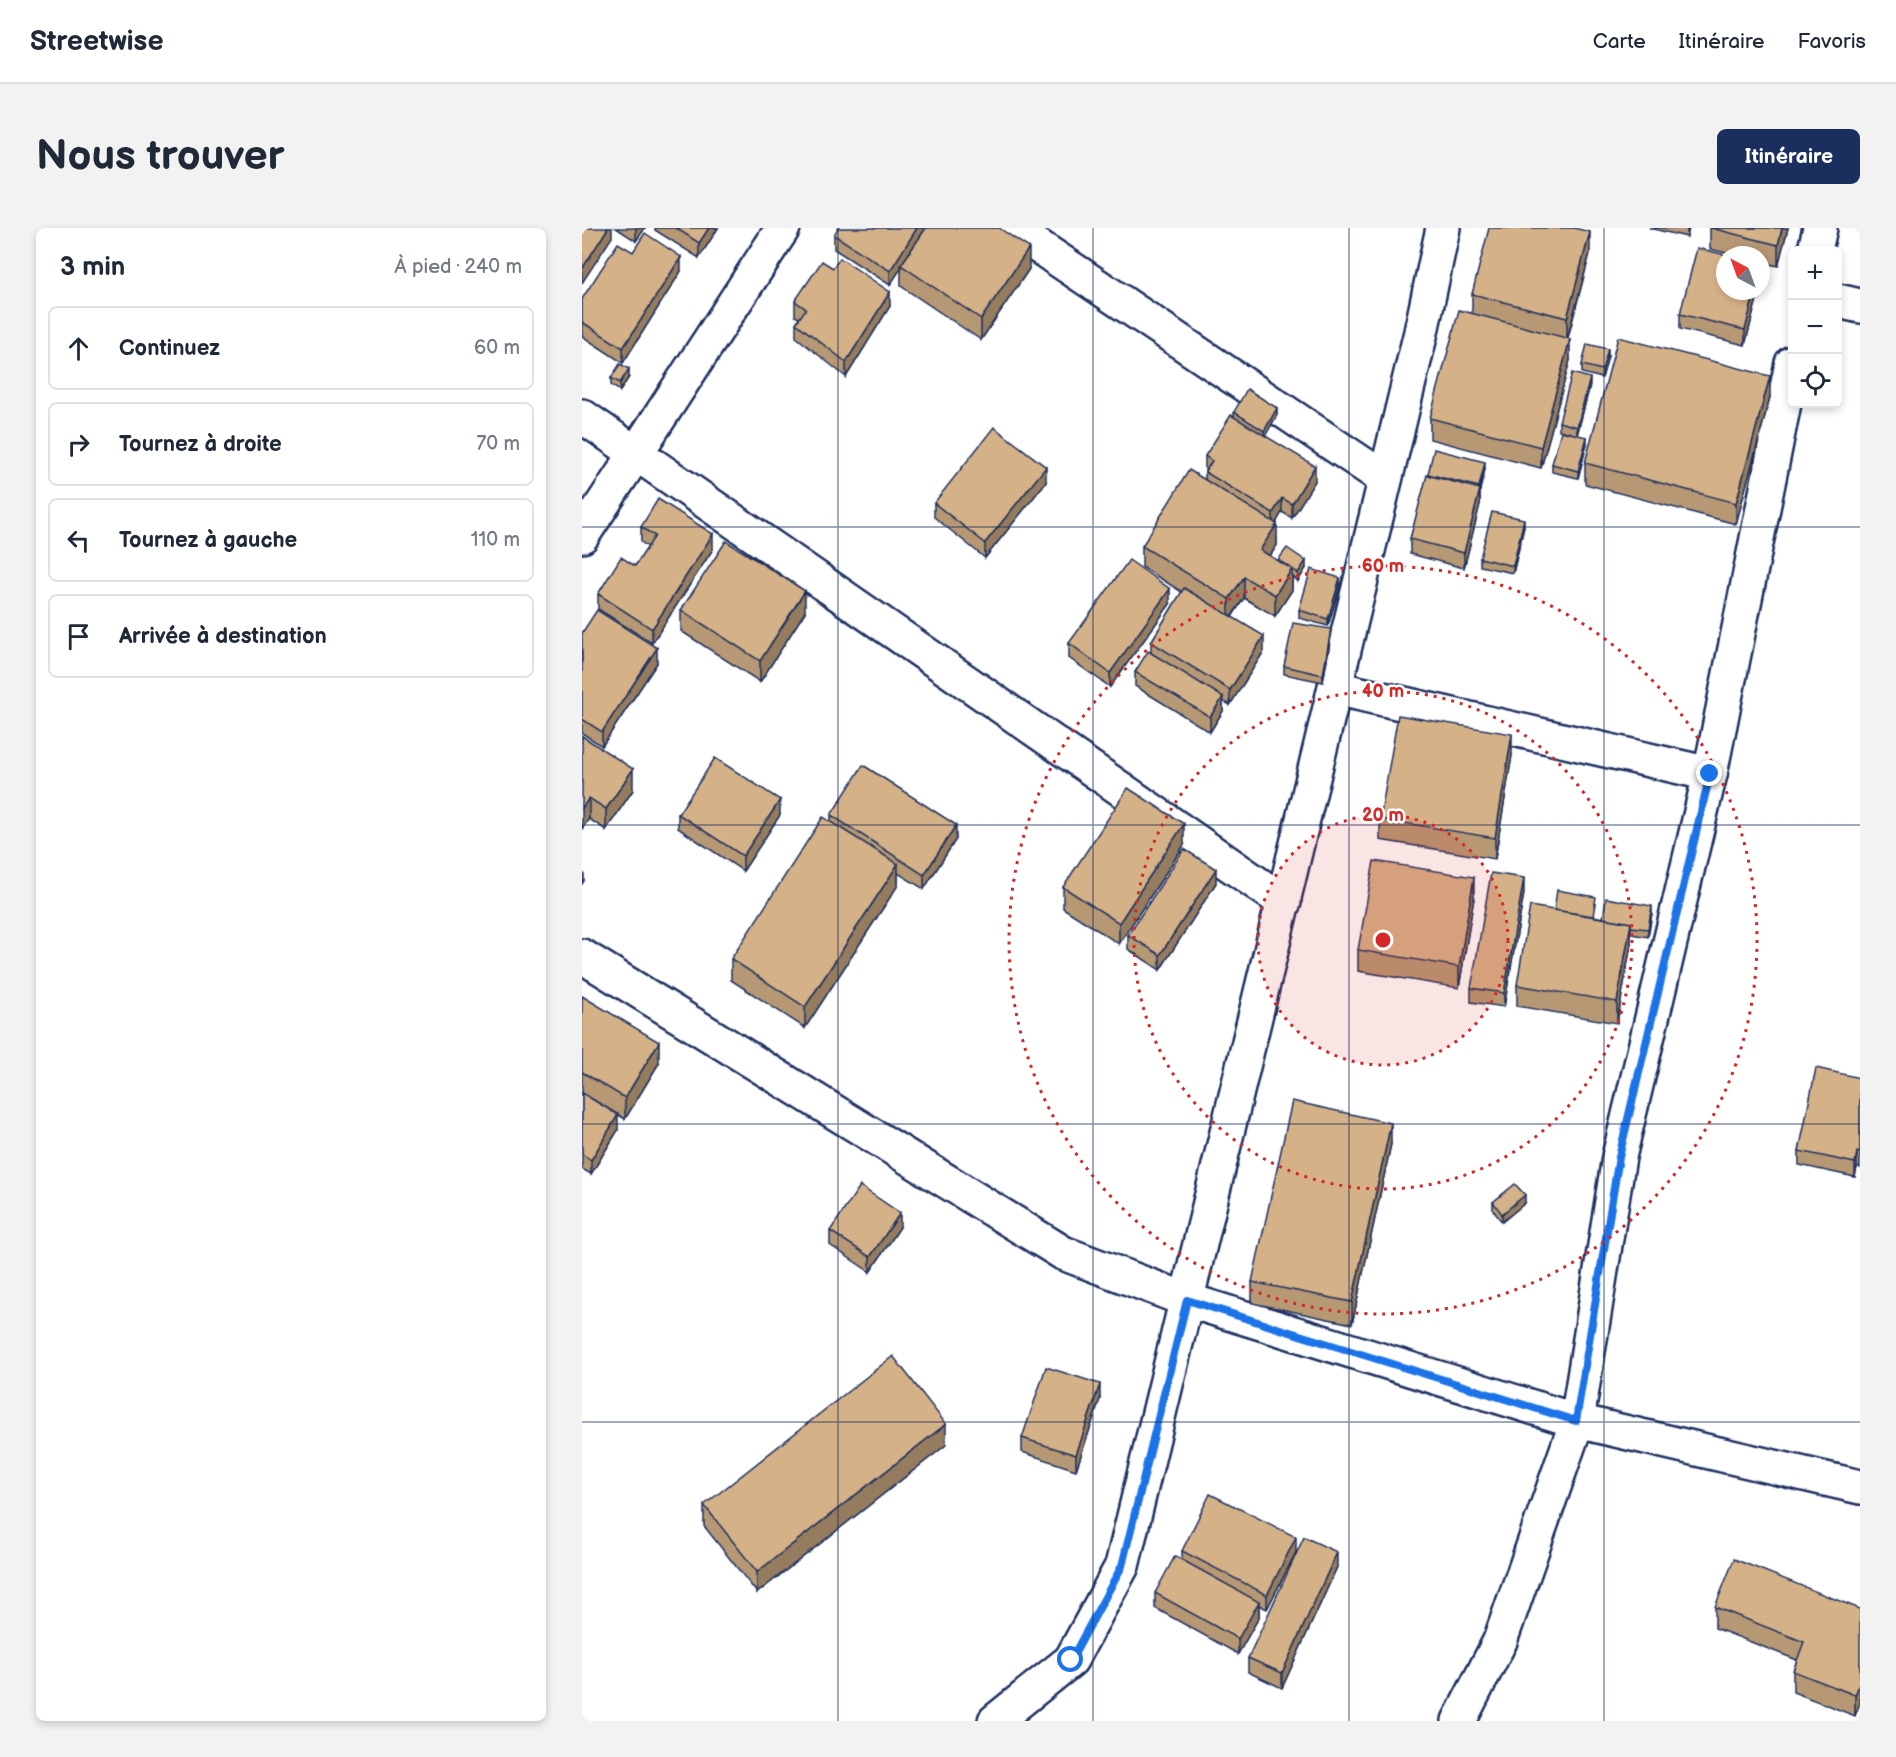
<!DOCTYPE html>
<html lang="fr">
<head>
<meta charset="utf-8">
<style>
	:root { --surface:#fff; --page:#f2f2f3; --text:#1f2937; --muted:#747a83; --line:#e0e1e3; --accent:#1b2f5e }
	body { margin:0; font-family:"Balsamiq Sans",sans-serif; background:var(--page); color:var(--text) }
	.controls { position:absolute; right:18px; top:18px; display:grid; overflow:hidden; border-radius:9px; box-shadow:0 3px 9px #0003 }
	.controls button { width:54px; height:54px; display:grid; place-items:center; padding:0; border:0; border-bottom:2px solid var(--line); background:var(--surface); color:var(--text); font:30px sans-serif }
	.compass { position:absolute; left:1134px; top:18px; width:54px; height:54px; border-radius:50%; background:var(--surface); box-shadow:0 3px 9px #0003; rotate:319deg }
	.stop { position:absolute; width:18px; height:18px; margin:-14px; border:4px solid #1a73e8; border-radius:50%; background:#fff }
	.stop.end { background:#1a73e8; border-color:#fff; box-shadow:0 2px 6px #0008 }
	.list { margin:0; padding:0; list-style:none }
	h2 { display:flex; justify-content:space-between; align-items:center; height:78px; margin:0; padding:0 24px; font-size:26px }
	h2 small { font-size:20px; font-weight:400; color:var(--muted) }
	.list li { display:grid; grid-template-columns:39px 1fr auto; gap:18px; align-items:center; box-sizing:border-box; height:84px; margin:0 12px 12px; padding:0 12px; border:2px solid var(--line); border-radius:9px }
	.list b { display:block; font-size:22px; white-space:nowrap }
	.list em { font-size:20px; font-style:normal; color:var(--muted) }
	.icon { flex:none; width:33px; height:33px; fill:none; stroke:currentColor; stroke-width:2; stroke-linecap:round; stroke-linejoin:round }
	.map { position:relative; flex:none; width:1278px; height:1493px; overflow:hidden; border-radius:9px }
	header { display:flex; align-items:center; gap:36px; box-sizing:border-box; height:84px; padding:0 30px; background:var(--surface); border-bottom:2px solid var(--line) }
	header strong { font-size:28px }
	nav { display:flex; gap:33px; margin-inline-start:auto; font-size:21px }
	.intro { display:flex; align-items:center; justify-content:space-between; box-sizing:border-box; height:144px; padding:0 36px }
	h1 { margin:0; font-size:42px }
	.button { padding:15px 27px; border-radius:9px; background:var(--accent); color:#fff; font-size:21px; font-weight:700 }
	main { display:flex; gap:36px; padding:0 36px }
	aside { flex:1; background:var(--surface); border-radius:9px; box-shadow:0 3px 9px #0003 }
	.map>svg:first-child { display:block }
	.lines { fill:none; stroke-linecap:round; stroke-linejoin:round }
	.minor-casing { stroke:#1b2f5e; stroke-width:38 }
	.minor { stroke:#fff; stroke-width:33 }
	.wall { fill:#b79874; stroke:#1b2f5e; stroke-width:1.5 }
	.shaded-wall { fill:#957c5e; stroke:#1b2f5e; stroke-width:1.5 }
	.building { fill:#d5b187; stroke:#1b2f5e; stroke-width:1.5 }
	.route { stroke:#1a73e8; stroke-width:8 }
	.grid { fill:none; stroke:#1b2f5e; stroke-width:1.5; stroke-opacity:0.55 }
	.ring { fill:none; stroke:#d62828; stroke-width:3; stroke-dasharray:3 6 }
	.centre { fill:#d62828; stroke:#fff; stroke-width:3 }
	.ring-label { font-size:18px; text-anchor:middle; font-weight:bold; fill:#d62828; stroke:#fff; stroke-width:5; stroke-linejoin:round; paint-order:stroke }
</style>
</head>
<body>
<header>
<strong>Streetwise</strong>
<nav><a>Carte</a><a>Itinéraire</a><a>Favoris</a></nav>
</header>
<div class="intro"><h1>Nous trouver</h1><a class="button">Itinéraire</a></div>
<main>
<aside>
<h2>3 min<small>À pied · 240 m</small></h2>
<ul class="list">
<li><svg class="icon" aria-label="ahead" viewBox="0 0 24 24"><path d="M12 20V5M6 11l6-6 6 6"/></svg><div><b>Continuez</b></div><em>60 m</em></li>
<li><svg class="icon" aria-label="right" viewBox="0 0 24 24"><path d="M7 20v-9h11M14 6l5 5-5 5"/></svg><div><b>Tournez à droite</b></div><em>70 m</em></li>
<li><svg class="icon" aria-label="left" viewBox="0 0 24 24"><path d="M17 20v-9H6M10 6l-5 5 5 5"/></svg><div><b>Tournez à gauche</b></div><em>110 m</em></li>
<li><svg class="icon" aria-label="arrive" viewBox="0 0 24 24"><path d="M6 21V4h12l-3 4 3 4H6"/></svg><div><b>Arrivée à destination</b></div></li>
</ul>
</aside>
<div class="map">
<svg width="1278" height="1493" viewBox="0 0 1278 1493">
	<rect width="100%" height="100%" fill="#fff"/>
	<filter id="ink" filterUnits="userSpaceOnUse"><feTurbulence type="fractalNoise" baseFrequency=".0167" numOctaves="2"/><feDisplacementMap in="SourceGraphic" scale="12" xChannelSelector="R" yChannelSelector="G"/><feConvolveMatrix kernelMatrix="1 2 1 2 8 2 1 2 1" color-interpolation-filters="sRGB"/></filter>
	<g filter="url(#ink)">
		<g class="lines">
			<defs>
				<g id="minor">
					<path d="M 429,0 L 803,251"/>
					<path d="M 1233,22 L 1238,0"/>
					<path d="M 1256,73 L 1278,78"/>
					<path d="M 0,188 L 702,674"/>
					<path d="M 0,308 L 201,0"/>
					<path d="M 753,460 L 1128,546"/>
					<path d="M 0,728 L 481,1025 L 605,1072 L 995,1193 L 1278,1259"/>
					<path d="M 413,1493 L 489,1432 L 540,1338 L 839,104 L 861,0"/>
					<path d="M 877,1493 L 918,1413 L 995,1193 L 1037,929 L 1128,546 L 1210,135"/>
				</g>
			</defs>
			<!-- minor casing -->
			<use href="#minor" class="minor-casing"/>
			<!-- minor -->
			<use href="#minor" class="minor"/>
		</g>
		<!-- wall -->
		<g class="wall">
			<path d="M 34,0 L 63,0 L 54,13 Z"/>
			<path d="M 73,0 L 136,0 L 117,30 L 73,2 Z"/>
			<path d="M 1067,0 L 1107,0 L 1105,9 Z"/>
			<path d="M 1128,0 L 1206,0 L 1196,38 L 1179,34 L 1179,27 L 1153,27 L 1128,21 Z"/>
			<path d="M 252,7 L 447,41 L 399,112 L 319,58 L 319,40 L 308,57 L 252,21 Z"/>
			<path d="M 51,24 L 99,43 L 41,135 L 0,108 L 0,71 Z"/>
			<path d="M 1008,25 L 986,110 L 988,132 L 959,240 L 848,211 L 848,190 L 890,86 L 890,66 Z"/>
			<path d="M 1177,63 L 1163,117 L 1098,101 L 1098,86 Z"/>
			<path d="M 213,73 L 308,78 L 264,149 L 214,109 L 214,95 L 217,90 L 213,88 Z"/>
			<path d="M 1026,128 L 1020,150 L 1000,145 L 1000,137 Z"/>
			<path d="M 47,149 L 38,163 L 29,157 L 29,150 Z"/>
			<path d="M 1008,157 L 995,207 L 1005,216 L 996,250 L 970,244 L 970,236 L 989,205 L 977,202 L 977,194 Z"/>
			<path d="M 1188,169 L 1154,296 L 1003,256 L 1003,235 Z"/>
			<path d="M 652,184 L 695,187 L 683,208 L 733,253 L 710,290 L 700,284 L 694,295 L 695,317 L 688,328 L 696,333 L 724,340 L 716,353 L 710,348 L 710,362 L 693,388 L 662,370 L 650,389 L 682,423 L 648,477 L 641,473 L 641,483 L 628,504 L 553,458 L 553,444 L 569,425 L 569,414 L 600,364 L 560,339 L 560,318 L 623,252 L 623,228 L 652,188 Z"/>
			<path d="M 903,241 L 898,261 L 898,276 L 882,340 L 828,326 L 828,311 L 846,246 Z"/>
			<path d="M 464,254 L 403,330 L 352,289 L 352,275 Z"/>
			<path d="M 59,299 L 131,321 L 70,415 L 16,381 L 16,366 L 53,338 L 66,319 L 59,314 Z"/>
			<path d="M 942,299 L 931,345 L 898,338 L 898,330 Z"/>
			<path d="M 758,357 L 746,398 L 717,390 L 717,382 Z"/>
			<path d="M 588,376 L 528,459 L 487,430 L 487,415 Z"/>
			<path d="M 99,382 L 223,384 L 178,454 L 99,403 Z"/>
			<path d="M 0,405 L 75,435 L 20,518 L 0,505 Z"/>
			<path d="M 749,408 L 741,454 L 702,446 L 702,438 Z"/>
			<path d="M 0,508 L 51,562 L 24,602 L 7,591 Z"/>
			<path d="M 930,527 L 913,631 L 798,612 L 798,591 Z"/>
			<path d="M 96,586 L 198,587 L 161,643 L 96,600 Z"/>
			<path d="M 249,587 L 374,611 L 342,661 L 316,645 L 316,657 L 223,800 L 149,752 L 149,731 L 249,593 Z"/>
			<path d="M 602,617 L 537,716 L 481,680 L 481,659 Z"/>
			<path d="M 634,655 L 578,742 L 546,721 L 546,707 Z"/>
			<path d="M 942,665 L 922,779 L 889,774 L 889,760 Z"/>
			<path d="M 892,670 L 877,760 L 776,743 L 776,722 Z"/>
			<path d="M 1014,676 L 1012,688 L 1021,690 L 1070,685 L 1066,709 L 1049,706 L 1049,716 L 1035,795 L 935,778 L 935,757 L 972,682 Z"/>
			<path d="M 0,768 L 77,835 L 43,891 L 0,865 Z"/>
			<path d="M 1278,850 L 1278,940 L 1275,939 L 1273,949 L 1217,937 L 1217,923 Z"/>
			<path d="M 0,865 L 36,902 L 9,946 L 0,941 Z"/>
			<path d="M 809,916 L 770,1096 L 670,1075 L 670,1054 Z"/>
			<path d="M 911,974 L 943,975 L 920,994 L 911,982 Z"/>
			<path d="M 318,999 L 288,1044 L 248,1017 L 248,1003 Z"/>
			<path d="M 518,1171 L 494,1242 L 440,1224 L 440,1210 Z"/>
			<path d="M 364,1217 L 175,1365 L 122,1298 L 122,1277 Z"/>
			<path d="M 600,1323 L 714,1324 L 685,1381 L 677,1377 L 677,1389 L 656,1426 L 573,1380 L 573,1365 L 600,1331 Z"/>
			<path d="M 755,1339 L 700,1460 L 666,1444 L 666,1430 Z"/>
			<path d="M 1133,1379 L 1278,1381 L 1273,1488 L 1211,1464 L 1211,1443 L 1215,1432 L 1133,1400 Z"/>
		</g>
		<!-- shaded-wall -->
		<g class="shaded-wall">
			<path d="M 26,0 L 30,0 L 30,9 L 0,55 L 0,41 Z"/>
			<path d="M 54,0 L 63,0 L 54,13 Z"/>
			<path d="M 127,0 L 136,0 L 117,30 L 117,15 Z"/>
			<path d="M 335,0 L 344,0 L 319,37 L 319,40 L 308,57 L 308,43 Z"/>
			<path d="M 1105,0 L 1107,0 L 1105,9 Z"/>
			<path d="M 1200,0 L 1206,0 L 1196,38 L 1196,17 Z"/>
			<path d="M 1008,4 L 1008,25 L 985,111 L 985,90 Z"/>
			<path d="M 447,20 L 447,41 L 399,112 L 399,91 Z"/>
			<path d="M 99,29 L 99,43 L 41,135 L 41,120 Z"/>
			<path d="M 1180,36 L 1180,51 L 1179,55 L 1179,41 Z"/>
			<path d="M 1173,63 L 1177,63 L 1163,117 L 1163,102 Z"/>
			<path d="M 308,64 L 308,78 L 264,149 L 264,134 Z"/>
			<path d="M 988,111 L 988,132 L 959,240 L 959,219 Z"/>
			<path d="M 1026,121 L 1026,128 L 1020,150 L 1020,142 Z"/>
			<path d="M 47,141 L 47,149 L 38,163 L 38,155 Z"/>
			<path d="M 1188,148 L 1188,169 L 1154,296 L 1154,275 Z"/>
			<path d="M 1008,150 L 1008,157 L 995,207 L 995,199 Z"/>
			<path d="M 695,180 L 695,187 L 682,210 L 682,203 Z"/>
			<path d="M 1005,209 L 1005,216 L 996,250 L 996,243 Z"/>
			<path d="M 903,234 L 903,241 L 897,266 L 897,259 Z"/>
			<path d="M 733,238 L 733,253 L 710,290 L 710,276 Z"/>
			<path d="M 464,239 L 464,254 L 403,330 L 403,315 Z"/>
			<path d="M 898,261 L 898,276 L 882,340 L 882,325 Z"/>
			<path d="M 700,270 L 700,284 L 691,300 L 691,285 Z"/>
			<path d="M 942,291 L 942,299 L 931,345 L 931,338 Z"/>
			<path d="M 695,296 L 695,317 L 678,343 L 678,322 Z"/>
			<path d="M 131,306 L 131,321 L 70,415 L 70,401 Z"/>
			<path d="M 724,333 L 724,340 L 716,353 L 716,345 Z"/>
			<path d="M 710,341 L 710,362 L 693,388 L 693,367 Z"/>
			<path d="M 662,349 L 662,370 L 647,392 L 647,371 Z"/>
			<path d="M 758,350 L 758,357 L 746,398 L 746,391 Z"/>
			<path d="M 588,361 L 588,376 L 528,459 L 528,445 Z"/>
			<path d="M 223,363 L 223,384 L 178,454 L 178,433 Z"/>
			<path d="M 749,401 L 749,408 L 741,454 L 741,447 Z"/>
			<path d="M 682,408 L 682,423 L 648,477 L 648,462 Z"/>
			<path d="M 75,420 L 75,435 L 20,518 L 20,504 Z"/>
			<path d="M 641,469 L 641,483 L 628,504 L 628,489 Z"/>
			<path d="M 930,506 L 930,527 L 913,631 L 913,610 Z"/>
			<path d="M 51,541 L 51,562 L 24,602 L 24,581 Z"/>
			<path d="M 7,570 L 7,591 L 0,601 L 0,580 Z"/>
			<path d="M 198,572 L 198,587 L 161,643 L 161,628 Z"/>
			<path d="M 602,596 L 602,617 L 537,716 L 537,695 Z"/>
			<path d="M 374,597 L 374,611 L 342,661 L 342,647 Z"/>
			<path d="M 316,636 L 316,657 L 223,800 L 223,779 Z"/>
			<path d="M 634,641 L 634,655 L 578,742 L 578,727 Z"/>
			<path d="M 2,646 L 2,653 L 0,656 L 0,648 Z"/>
			<path d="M 892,649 L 892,670 L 877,760 L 877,739 Z"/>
			<path d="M 942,650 L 942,665 L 922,779 L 922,765 Z"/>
			<path d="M 1070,678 L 1070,685 L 1066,709 L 1066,701 Z"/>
			<path d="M 1049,695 L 1049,716 L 1035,795 L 1035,774 Z"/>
			<path d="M 77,814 L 77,835 L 43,891 L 43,870 Z"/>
			<path d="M 36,887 L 36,902 L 9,946 L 9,932 Z"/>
			<path d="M 809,895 L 809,916 L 770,1096 L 770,1074 Z"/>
			<path d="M 1275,924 L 1275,939 L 1273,949 L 1273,935 Z"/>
			<path d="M 943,967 L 943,975 L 920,994 L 920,986 Z"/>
			<path d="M 318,985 L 318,999 L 288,1044 L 288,1029 Z"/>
			<path d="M 518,1156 L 518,1171 L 494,1242 L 494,1227 Z"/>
			<path d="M 364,1196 L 364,1217 L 175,1365 L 175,1344 Z"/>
			<path d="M 714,1309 L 714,1324 L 685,1381 L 685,1367 Z"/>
			<path d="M 755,1324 L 755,1339 L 700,1460 L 700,1445 Z"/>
			<path d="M 677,1374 L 677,1389 L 656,1426 L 656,1411 Z"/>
			<path d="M 1278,1454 L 1278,1475 L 1273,1488 L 1273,1467 Z"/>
		</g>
		<!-- building -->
		<g class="building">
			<path d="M 0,0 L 26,0 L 0,41 Z"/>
			<path d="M 94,0 L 127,0 L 117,15 Z"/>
			<path d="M 256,0 L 335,0 L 308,43 L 252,7 Z"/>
			<path d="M 344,0 L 417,0 L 447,20 L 399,91 L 319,37 Z"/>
			<path d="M 907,0 L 992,0 L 1008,4 L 985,90 L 890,66 Z"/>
			<path d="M 1129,0 L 1200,0 L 1196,17 Z"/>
			<path d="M 63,5 L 99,29 L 41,120 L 0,94 L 0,71 L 36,15 L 51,24 Z"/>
			<path d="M 1115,20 L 1144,27 L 1143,27 L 1143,63 L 1173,63 L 1163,102 L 1098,86 Z"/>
			<path d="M 258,30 L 308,64 L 264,134 L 214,95 L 224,81 L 213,73 L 240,33 L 251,40 Z"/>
			<path d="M 877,82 L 988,111 L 959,219 L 848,190 Z"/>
			<path d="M 1036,109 L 1188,148 L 1154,275 L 1003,235 Z"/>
			<path d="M 1005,116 L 1026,121 L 1020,142 L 1000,137 Z"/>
			<path d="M 38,136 L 47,141 L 38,155 L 29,150 Z"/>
			<path d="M 990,145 L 1008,150 L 995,199 L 977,194 Z"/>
			<path d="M 665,161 L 695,180 L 682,203 L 652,184 Z"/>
			<path d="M 649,187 L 733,238 L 710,276 L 700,270 L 691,285 L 623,244 L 630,233 L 623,228 Z"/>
			<path d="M 412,199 L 464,239 L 403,315 L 352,275 Z"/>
			<path d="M 979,203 L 1005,209 L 996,243 L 970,236 Z"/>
			<path d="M 852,221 L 903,234 L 897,259 L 846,246 Z"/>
			<path d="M 607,242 L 695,296 L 678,322 L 710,341 L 693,367 L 662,349 L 647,371 L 560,318 Z"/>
			<path d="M 845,247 L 898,261 L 882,325 L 828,311 Z"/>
			<path d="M 76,271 L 131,306 L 70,401 L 16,366 L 39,329 L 53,338 L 73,308 L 59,299 Z"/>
			<path d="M 910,284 L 942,291 L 931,338 L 898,330 Z"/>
			<path d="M 144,313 L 223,363 L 178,433 L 99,382 Z"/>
			<path d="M 705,320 L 724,333 L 716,345 L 696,332 Z"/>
			<path d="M 547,332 L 588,361 L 528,445 L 487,415 Z"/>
			<path d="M 729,341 L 758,350 L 746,391 L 717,382 Z"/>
			<path d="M 602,360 L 682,408 L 648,462 L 569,414 Z"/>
			<path d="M 15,382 L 75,420 L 20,504 L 0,491 L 0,405 Z"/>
			<path d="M 711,395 L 749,401 L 741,447 L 702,438 Z"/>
			<path d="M 566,423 L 641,469 L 628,489 L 553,444 Z"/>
			<path d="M 816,487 L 930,506 L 913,610 L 798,591 Z"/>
			<path d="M 0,508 L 51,541 L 24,581 L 7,570 L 0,580 Z"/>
			<path d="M 133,530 L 198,572 L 161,628 L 96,586 Z"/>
			<path d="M 281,537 L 374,597 L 342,647 L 249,587 Z"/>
			<path d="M 546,560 L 602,596 L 537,695 L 481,659 Z"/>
			<path d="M 241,589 L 316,636 L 223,779 L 149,731 Z"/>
			<path d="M 602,621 L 634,641 L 578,727 L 546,707 Z"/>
			<path d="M 792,633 L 892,649 L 877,739 L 776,722 Z"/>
			<path d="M 909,645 L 942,650 L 922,765 L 889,760 Z"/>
			<path d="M 975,662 L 1014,669 L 1011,688 L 972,682 Z"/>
			<path d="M 1024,670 L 1070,678 L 1066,701 L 1049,699 L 1049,695 L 1021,690 Z"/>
			<path d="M 948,678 L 1049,695 L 1035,774 L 935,757 Z"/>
			<path d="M 0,768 L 77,814 L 43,870 L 0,844 Z"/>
			<path d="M 1234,840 L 1278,850 L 1278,925 L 1275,924 L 1273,935 L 1217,923 Z"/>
			<path d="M 0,865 L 36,887 L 9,932 L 0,926 Z"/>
			<path d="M 710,873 L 809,895 L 770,1074 L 670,1054 Z"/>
			<path d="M 933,956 L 943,967 L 920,986 L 911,974 Z"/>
			<path d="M 278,958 L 318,985 L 288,1029 L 248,1003 Z"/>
			<path d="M 311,1128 L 364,1196 L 175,1344 L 122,1277 Z"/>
			<path d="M 464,1139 L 518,1156 L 494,1227 L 440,1210 Z"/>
			<path d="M 628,1266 L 714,1309 L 685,1367 L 600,1323 Z"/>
			<path d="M 722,1309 L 755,1324 L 700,1445 L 666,1430 Z"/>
			<path d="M 593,1328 L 677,1374 L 656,1411 L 573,1365 Z"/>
			<path d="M 1152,1331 L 1278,1381 L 1278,1454 L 1273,1467 L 1211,1443 L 1222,1414 L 1133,1379 Z"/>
		</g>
	</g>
	<g class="lines" filter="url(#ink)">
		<!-- route -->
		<path class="route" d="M 489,1432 L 540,1338 L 605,1072 L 994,1193 L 1037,929 L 1128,546"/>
	</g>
	<!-- grid -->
	<path class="grid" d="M 256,0 L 256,1493M 511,0 L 511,1493M 767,0 L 767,1493M 1022,0 L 1022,1493M 0,299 L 1278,299M 0,597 L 1278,597M 0,896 L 1278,896M 0,1194 L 1278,1194"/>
	<!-- distance rings -->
	<circle cx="801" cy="712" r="125" fill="#d62828" fill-opacity=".12"/>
	<g class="ring">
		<circle cx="801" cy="712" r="125"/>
		<circle cx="801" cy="712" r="249"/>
		<circle cx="801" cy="712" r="374"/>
	</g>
	<circle cx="801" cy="712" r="9" class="centre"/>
	<g class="ring-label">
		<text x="801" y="344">60 m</text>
		<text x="801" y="469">40 m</text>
		<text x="801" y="593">20 m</text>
	</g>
</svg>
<div class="controls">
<button>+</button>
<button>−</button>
<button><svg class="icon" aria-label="locate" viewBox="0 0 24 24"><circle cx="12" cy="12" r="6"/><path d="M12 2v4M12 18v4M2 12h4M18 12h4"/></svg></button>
</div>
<svg class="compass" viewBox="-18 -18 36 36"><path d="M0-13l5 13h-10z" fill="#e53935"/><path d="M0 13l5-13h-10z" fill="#747a83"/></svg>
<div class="stop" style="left:489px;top:1432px"></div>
<div class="stop end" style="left:1128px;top:546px"></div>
</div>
</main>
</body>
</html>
